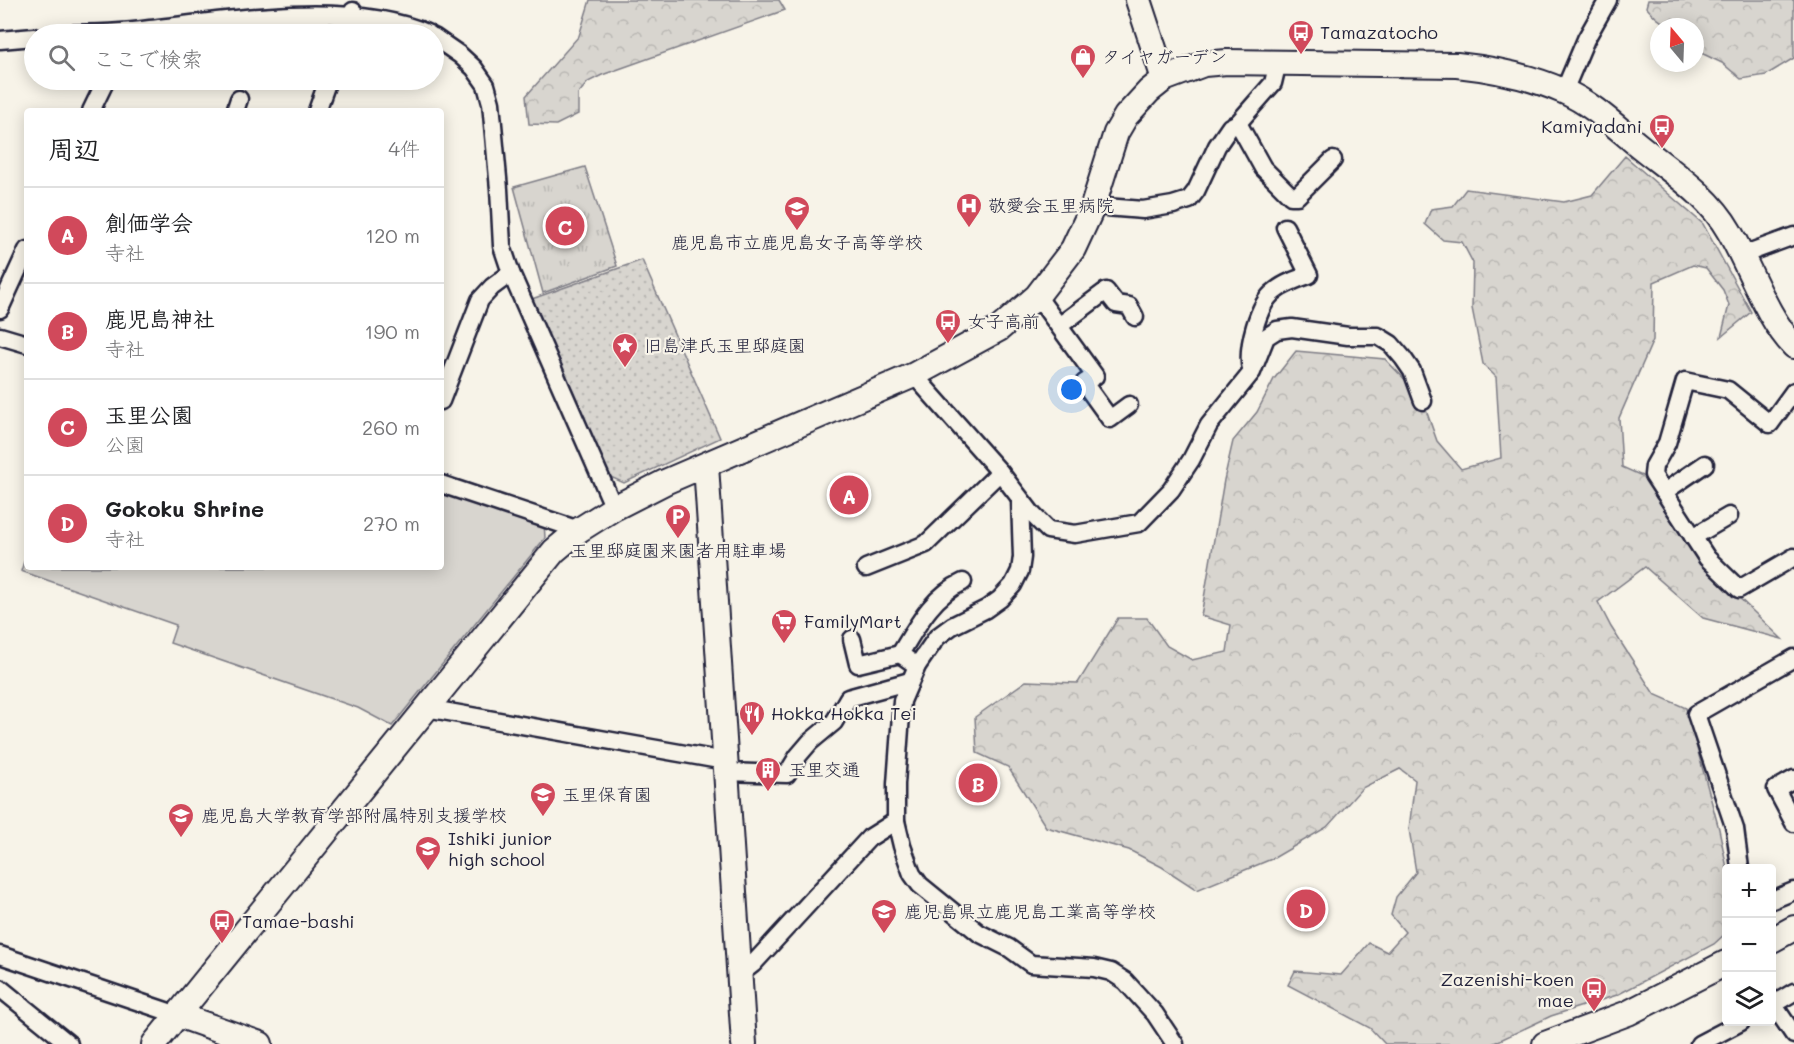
<!DOCTYPE html>
<html lang="ja">
<head>
<meta charset="utf-8">
<style>
	:root { --surface:#fff; --page:#f2f2f2; --text:#202124; --muted:#757577; --line:#e0e0e0; --accent:#d1495b }
	body { margin:0; font-family:Mali,"Klee One",sans-serif; background:var(--page); color:var(--text) }
	.controls { position:absolute; right:18px; bottom:18px; display:grid; overflow:hidden; border-radius:6px; box-shadow:0 3px 15px #0003 }
	.controls button { width:54px; height:54px; display:grid; place-items:center; padding:0; border:0; border-bottom:2px solid var(--line); background:var(--surface); color:var(--text); font:30px sans-serif }
	.compass { position:absolute; left:1650px; top:18px; width:54px; height:54px; border-radius:50%; background:var(--surface); box-shadow:0 3px 15px #0003; rotate:341deg }
	.you { position:absolute; left:1072px; top:390px; width:21px; height:21px; margin:-15px; border:4px solid #fff; border-radius:50%; background:#1a73e8; box-shadow:0 0 0 9px #1a73e833 }
	.badge { display:grid; place-items:center; width:39px; height:39px; border-radius:50%; background:var(--accent); color:#fff; font-size:20px; font-weight:700 }
	.pin { position:absolute; translate:-50% -50%; border:3px solid #fff; box-shadow:0 2px 6px #0006 }
	.list { margin:0; padding:0; list-style:none }
	h2 { display:flex; justify-content:space-between; align-items:center; height:78px; margin:0; padding:0 24px; font-size:26px }
	h2 small { font-size:20px; font-weight:400; color:var(--muted) }
	.list li { display:grid; grid-template-columns:39px 1fr auto; gap:18px; align-items:center; box-sizing:border-box; height:96px; padding:0 24px; border-top:2px solid var(--line) }
	.list b { display:block; font-size:22px; white-space:nowrap }
	.list p { margin:0; font-size:20px; white-space:nowrap; color:var(--muted) }
	.list em { font-size:20px; font-style:normal; color:var(--muted) }
	.icon { flex:none; width:33px; height:33px; fill:none; stroke:currentColor; stroke-width:2; stroke-linecap:round; stroke-linejoin:round }
	.map { position:relative; flex:none; width:1794px; height:1044px; overflow:hidden }
	.search { position:absolute; background:var(--surface); box-shadow:0 3px 15px #0003; left:24px; top:24px; width:420px; height:66px; display:flex; align-items:center; gap:15px; box-sizing:border-box; padding:0 21px; border-radius:33px; color:var(--muted); font-size:22px }
	.panel { position:absolute; background:var(--surface); box-shadow:0 3px 15px #0003; left:24px; top:108px; width:420px; height:462px; border-radius:6px }
	.map>svg:first-child { display:block }
	.grass { fill:#d8d5cf; stroke:#7d7c85; stroke-width:1.5 }
	.forest { fill:url(#forest-crowns); stroke:#7d7c85; stroke-width:1.5 }
	.park { fill:url(#park-tufts); stroke:#7d7c85; stroke-width:1.5 }
	.garden { fill:url(#garden-dots); stroke:#7d7c85; stroke-width:1.5 }
	.lines { fill:none; stroke-linecap:round; stroke-linejoin:round }
	.street-casing { stroke:#22223b; stroke-width:21 }
	.secondary-casing { stroke:#22223b; stroke-width:28 }
	.street { stroke:#f7f3e8; stroke-width:16 }
	.secondary { stroke:#f7f3e8; stroke-width:24 }
	.labels { text-anchor:middle; stroke-width:4.5; stroke-linejoin:round; paint-order:stroke }
	.poi-label { font-size:18px; fill:#22223b; stroke:#f7f3e8; text-anchor:start }
</style>
</head>
<body>
<div class="map">
<svg width="1794" height="1044" viewBox="0 0 1794 1044">
	<defs>
		<pattern id="forest-crowns" width="20" height="18" patternUnits="userSpaceOnUse" patternTransform="scale(1.5)"><rect width="20" height="18" fill="#d8d5cf"/><path d="M2 6a3 3 0 1 1 6 0M12 15a3 3 0 1 1 6 0" fill="none" stroke="#b9b7b3"/></pattern>
		<pattern id="park-tufts" width="24" height="20" patternUnits="userSpaceOnUse" patternTransform="scale(1.5)"><rect width="24" height="20" fill="#d8d5cf"/><path d="M3 7l-1-3M5 7V3M7 7l1-3M15 17l-1-3M17 17v-4M19 17l1-3" fill="none" stroke="#b9b7b3"/></pattern>
		<pattern id="garden-dots" width="8" height="8" patternUnits="userSpaceOnUse" patternTransform="scale(1.5)"><rect width="8" height="8" fill="#d8d5cf"/><path d="M2 2h.1M6 6h.1" fill="none" stroke="#b9b7b3" stroke-width="1.8" stroke-linecap="round"/></pattern>
	</defs>
	<rect width="100%" height="100%" fill="#f7f3e8"/>
	<filter id="ink" filterUnits="userSpaceOnUse"><feTurbulence type="fractalNoise" baseFrequency=".0167" numOctaves="2"/><feDisplacementMap in="SourceGraphic" scale="12" xChannelSelector="R" yChannelSelector="G"/><feConvolveMatrix kernelMatrix="1 2 1 2 8 2 1 2 1" color-interpolation-filters="sRGB"/></filter>
	<g filter="url(#ink)">
		<!-- grass -->
		<path class="grass" d="M 441,491 L 544,522 L 545,538 L 392,726 L 358,708 L 170,643 L 176,625 L 21,571 L 27,552 L 27,567 L 441,567 Z"/>
		<!-- forest -->
		<g class="forest">
			<path d="M 590,0 L 779,0 L 785,10 L 602,75 L 588,82 L 578,94 L 578,114 L 556,125 L 529,124 L 526,96 L 579,36 Z"/>
			<path d="M 1648,0 L 1794,0 L 1794,58 L 1766,75 L 1741,79 L 1722,63 L 1695,50 L 1695,27 C 1669,27 1663,27 1646,7 Z"/>
			<path d="M 1625,156 L 1703,224 L 1751,312 L 1721,337 L 1729,305 L 1723,290 L 1706,268 L 1693,265 L 1654,282 L 1653,340 L 1619,418 L 1622,467 L 1649,479 L 1702,562 L 1782,639 L 1703,618 L 1645,567 L 1598,602 L 1611,627 L 1654,694 L 1686,708 L 1719,829 L 1727,868 L 1726,933 L 1714,944 L 1617,995 L 1551,1016 L 1492,1044 L 1385,1044 L 1370,1028 L 1288,985 L 1295,971 L 1341,975 L 1369,943 L 1387,952 L 1405,932 L 1391,915 L 1396,897 L 1416,872 L 1409,829 L 1415,780 L 1400,769 L 1362,788 L 1327,827 L 1274,858 L 1197,890 L 1162,867 L 1129,850 L 1046,827 L 1008,767 L 977,753 L 975,717 L 1026,681 L 1078,683 L 1118,618 L 1147,618 L 1167,646 L 1192,660 L 1227,652 L 1231,625 L 1201,616 L 1224,480 L 1233,441 L 1257,412 L 1274,379 L 1296,351 L 1385,359 L 1421,396 L 1437,441 L 1461,469 L 1501,458 L 1496,377 L 1483,364 L 1472,308 L 1473,263 L 1462,242 L 1443,240 L 1425,224 L 1431,209 L 1453,206 L 1466,189 L 1564,202 L 1592,195 Z"/>
		</g>
		<!-- park -->
		<path class="park" d="M 585,167 L 617,266 L 543,293 L 514,187 Z"/>
		<!-- garden -->
		<path class="garden" d="M 642,260 L 720,438 L 624,483 L 606,475 L 529,300 Z"/>
		<g class="lines">
			<defs>
				<g id="street">
					<path d="M 63,34 C 92,34 121,33 150,29 C 233,19 353,0 429,34"/>
					<path d="M 345,34 L 353,11"/>
					<path d="M 434,37 L 460,55 L 474,68 L 486,85 L 491,103 L 499,189 L 502,246 L 511,273 L 614,508"/>
					<path d="M 0,40 L 34,37"/>
					<path d="M 1564,91 L 1586,39 L 1608,0"/>
					<path d="M 91,111 L 106,80"/>
					<path d="M 235,111 L 239,99"/>
					<path d="M 317,111 L 328,80"/>
					<path d="M 1238,123 L 1263,168 L 1291,196 L 1297,196 L 1333,160"/>
					<path d="M 1093,206 L 1143,210 L 1173,205 L 1189,200 L 1196,191 L 1217,146 L 1230,127 L 1238,123 L 1273,83 L 1278,62"/>
					<path d="M 1742,255 L 1794,236"/>
					<path d="M 1037,296 L 1095,376 L 1084,383 L 1110,419 L 1129,405"/>
					<path d="M 0,309 L 27,250"/>
					<path d="M 1059,326 L 1106,291 L 1116,304 L 1129,306 L 1135,317"/>
					<path d="M 0,336 L 27,344"/>
					<path d="M 1251,369 C 1246,349 1258,303 1275,291 C 1285,283 1297,279 1309,275 L 1285,227"/>
					<path d="M 914,375 L 1000,472 L 1033,515 L 1048,530 L 1075,534 L 1139,523 L 1171,490 L 1191,460 L 1209,425 L 1252,372 L 1266,337 L 1277,330 L 1292,328 L 1348,336 L 1378,336 L 1391,344 L 1403,358 L 1412,371 L 1423,401"/>
					<path d="M 1794,391 L 1770,424 L 1728,390 L 1685,381 L 1667,443 L 1654,466 L 1653,475 L 1707,558 L 1739,589 L 1794,557"/>
					<path d="M 441,401 L 480,300 L 492,287 L 511,273"/>
					<path d="M 441,484 L 579,530"/>
					<path d="M 1664,492 L 1705,464"/>
					<path d="M 1020,500 L 1022,557 L 1020,571 L 1013,585 L 1000,599 L 986,609 L 952,626 L 937,637 L 917,666 L 902,701 L 896,784 L 896,821 L 902,846 L 912,874 L 920,885 L 979,933 L 1009,948 L 1031,964 L 1094,968 L 1111,972 L 1125,981 L 1155,1014 L 1175,1044"/>
					<path d="M 1693,537 L 1729,516"/>
					<path d="M 866,568 L 926,544 L 1000,472"/>
					<path d="M 852,639 L 858,664 L 900,654"/>
					<path d="M 917,666 L 900,654 C 917,626 932,596 963,582"/>
					<path d="M 426,708 L 725,761"/>
					<path d="M 726,772 L 787,774 L 798,756 L 810,742 L 834,722 L 848,698 L 910,681"/>
					<path d="M 1794,779 L 1776,789 L 1794,823"/>
					<path d="M 1740,868 L 1735,829 L 1696,714 L 1794,658"/>
					<path d="M 1772,900 L 1794,891"/>
					<path d="M 0,955 L 178,1015"/>
					<path d="M 739,975 L 753,964 L 869,838 L 896,821"/>
					<path d="M 0,988 L 69,1044"/>
					<path d="M 1773,1004 L 1794,1035"/>
					<path d="M 1772,1005 L 1794,992"/>
					<path d="M 1699,1044 L 1741,1022"/>
				</g>
				<g id="secondary">
					<path d="M 1138,0 L 1164,79"/>
					<path d="M 706,465 L 744,1044"/>
					<path d="M 1772,940 L 1794,928"/>
					<path d="M 178,1015 L 260,1044"/>
					<path d="M 154,1044 L 554,551 L 579,530 L 614,508 L 665,482 L 914,375 L 999,329 L 1037,296 L 1073,249 L 1093,206 L 1116,133 L 1126,116 L 1149,91 L 1164,79 L 1204,64 L 1227,62 L 1457,65 C 1494,69 1529,76 1563,91 C 1591,103 1614,125 1637,144 C 1670,171 1708,194 1729,231 C 1750,267 1766,317 1794,346"/>
					<path d="M 1545,1044 L 1628,1013 L 1726,963"/>
				</g>
			</defs>
			<!-- street casing -->
			<use href="#street" class="street-casing"/>
			<!-- secondary casing -->
			<use href="#secondary" class="secondary-casing"/>
			<!-- street -->
			<use href="#street" class="street"/>
			<!-- secondary -->
			<use href="#secondary" class="secondary"/>
		</g>
	</g>
	<!-- icons -->
	<defs>
		<symbol id="bus-pin" viewBox="-11 -11 22 30"><path d="M0 17L-7.5 6A9.5 9.5 0 1 1 7.5 6Z" fill="#d1495b" stroke="#f7f3e8"/><path d="M-5-6H5V4H4V6H2V4H-2V6H-4V4H-5ZM-3.5-4V0h7V-4ZM-3.5 1.2v1.5H-2V1.2ZM2 1.2v1.5H3.5V1.2Z" fill="#fff"/></symbol>
		<symbol id="shop-pin" viewBox="-11 -11 22 30"><path d="M0 17L-7.5 6A9.5 9.5 0 1 1 7.5 6Z" fill="#d1495b" stroke="#f7f3e8"/><path d="M-5-2.5h2.3a2.7 3.5 0 0 1 5.4 0H5L5.5 6h-11ZM-1.5-2.5h3a1.5 2.3 0 0 0-3 0Z" fill="#fff"/></symbol>
		<symbol id="hospital-pin" viewBox="-11 -11 22 30"><path d="M0 17L-7.5 6A9.5 9.5 0 1 1 7.5 6Z" fill="#d1495b" stroke="#f7f3e8"/><path d="M-5-5h3v3.5h4V-5h3V5h-3V1.5h-4V5h-3Z" fill="#fff"/></symbol>
		<symbol id="school-pin" viewBox="-11 -11 22 30"><path d="M0 17L-7.5 6A9.5 9.5 0 1 1 7.5 6Z" fill="#d1495b" stroke="#f7f3e8"/><path d="M0-5L7-2L0 1L-7-2ZM-4 1L0 2.5L4 1V4Q0 6-4 4Z" fill="#fff"/></symbol>
		<symbol id="sight-pin" viewBox="-11 -11 22 30"><path d="M0 17L-7.5 6A9.5 9.5 0 1 1 7.5 6Z" fill="#d1495b" stroke="#f7f3e8"/><path d="M0-6L1.8-2.2L6-1.7L2.9 1.2L3.7 5.4L0 3.3L-3.7 5.4L-2.9 1.2L-6-1.7L-1.8-2.2Z" fill="#fff"/></symbol>
		<symbol id="parking-pin" viewBox="-11 -11 22 30"><path d="M0 17L-7.5 6A9.5 9.5 0 1 1 7.5 6Z" fill="#d1495b" stroke="#f7f3e8"/><path d="M-3.5-5.5H1a3.5 3.5 0 0 1 0 7H-1V5.5H-3.5ZM-1-3.4V-.6H.8a1.4 1.4 0 0 0 0-2.8Z" fill="#fff"/></symbol>
		<symbol id="supermarket-pin" viewBox="-11 -11 22 30"><path d="M0 17L-7.5 6A9.5 9.5 0 1 1 7.5 6Z" fill="#d1495b" stroke="#f7f3e8"/><path d="M-6-5.5h2.5l.6 2H6L4.5 2H-2.5L-4.4-4H-6ZM-1.5 3.2a1.3 1.3 0 1 0 .1 0ZM3 3.2a1.3 1.3 0 1 0 .1 0Z" fill="#fff"/></symbol>
		<symbol id="restaurant-pin" viewBox="-11 -11 22 30"><path d="M0 17L-7.5 6A9.5 9.5 0 1 1 7.5 6Z" fill="#d1495b" stroke="#f7f3e8"/><path d="M-5-6h1v4h1v-4h1v4h1v-4h1v5L-1.5 .5V6h-2V.5L-5-1ZM5-6V6H3V1.5H1.5Q1.5-4 5-6Z" fill="#fff"/></symbol>
		<symbol id="building-pin" viewBox="-11 -11 22 30"><path d="M0 17L-7.5 6A9.5 9.5 0 1 1 7.5 6Z" fill="#d1495b" stroke="#f7f3e8"/><path d="M-4-6H4V6H1V3H-1V6H-4ZM-2.5-4.3h1.7v1.8h-1.7ZM.8-4.3h1.7v1.8H.8ZM-2.5-1h1.7V.8h-1.7ZM.8-1h1.7V.8H.8Z" fill="#fff"/></symbol>
	</defs>
	<g fill-rule="evenodd">
		<use href="#bus-pin" x="1286" y="18" width="30" height="40"/>
		<use href="#shop-pin" x="1068" y="42" width="30" height="40"/>
		<use href="#bus-pin" x="1647" y="112" width="30" height="40"/>
		<use href="#hospital-pin" x="954" y="191" width="30" height="40"/>
		<use href="#school-pin" x="782" y="194" width="30" height="40"/>
		<use href="#bus-pin" x="933" y="307" width="30" height="40"/>
		<use href="#sight-pin" x="610" y="331" width="30" height="40"/>
		<use href="#parking-pin" x="663" y="502" width="30" height="40"/>
		<use href="#supermarket-pin" x="769" y="607" width="30" height="40"/>
		<use href="#restaurant-pin" x="737" y="699" width="30" height="40"/>
		<use href="#building-pin" x="753" y="755" width="30" height="40"/>
		<use href="#school-pin" x="528" y="780" width="30" height="40"/>
		<use href="#school-pin" x="166" y="801" width="30" height="40"/>
		<use href="#school-pin" x="413" y="834" width="30" height="40"/>
		<use href="#school-pin" x="869" y="897" width="30" height="40"/>
		<use href="#bus-pin" x="207" y="907" width="30" height="40"/>
		<use href="#bus-pin" x="1579" y="975" width="30" height="40"/>
	</g>
	<g class="labels">
		<!-- poi labels -->
		<g class="poi-label">
			<text x="1320" y="39">Tamazatocho</text>
			<text x="1102" y="63">タイヤガーデン</text>
			<text x="1642" y="133" text-anchor="end">Kamiyadani</text>
			<text x="988" y="212">敬愛会玉里病院</text>
			<text x="797" y="249" text-anchor="middle">鹿児島市立鹿児島女子高等学校</text>
			<text x="968" y="328">女子高前</text>
			<text x="644" y="352">旧島津氏玉里邸庭園</text>
			<text x="678" y="557" text-anchor="middle">玉里邸庭園来園者用駐車場</text>
			<text x="804" y="628">FamilyMart</text>
			<text x="771" y="720">Hokka Hokka Tei</text>
			<text x="788" y="776">玉里交通</text>
			<text x="562" y="801">玉里保育園</text>
			<text x="201" y="822">鹿児島大学教育学部附属特別支援学校</text>
			<text x="448" y="845">Ishiki junior<tspan x="448" dy="21">high school</tspan></text>
			<text x="904" y="918">鹿児島県立鹿児島工業高等学校</text>
			<text x="242" y="928">Tamae-bashi</text>
			<text x="1574" y="986" text-anchor="end">Zazenishi-koen<tspan x="1574" dy="21">mae</tspan></text>
		</g>
	</g>
</svg>
<div class="controls">
<button>+</button>
<button>−</button>
<button><svg class="icon" aria-label="layers" viewBox="0 0 24 24"><path d="M12 4l9 5-9 5-9-5zM3 14l9 5 9-5"/></svg></button>
</div>
<svg class="compass" viewBox="-18 -18 36 36"><path d="M0-13l5 13h-10z" fill="#e53935"/><path d="M0 13l5-13h-10z" fill="#757577"/></svg>
<div class="you"></div>
<div class="pin badge" style="left:849px;top:495px">A</div>
<div class="pin badge" style="left:978px;top:783px">B</div>
<div class="pin badge" style="left:565px;top:226px">C</div>
<div class="pin badge" style="left:1306px;top:909px">D</div>
<div class="search"><svg class="icon" aria-label="search" viewBox="0 0 24 24"><circle cx="10" cy="10" r="6"/><path d="M15 15l6 6"/></svg>ここで検索</div>
<section class="panel">
<h2>周辺<small>4件</small></h2>
<ul class="list">
<li><span class="badge">A</span><div><b>創価学会</b><p>寺社</p></div><em>120 m</em></li>
<li><span class="badge">B</span><div><b>鹿児島神社</b><p>寺社</p></div><em>190 m</em></li>
<li><span class="badge">C</span><div><b>玉里公園</b><p>公園</p></div><em>260 m</em></li>
<li><span class="badge">D</span><div><b>Gokoku Shrine</b><p>寺社</p></div><em>270 m</em></li>
</ul>
</section>
</div>
</body>
</html>
